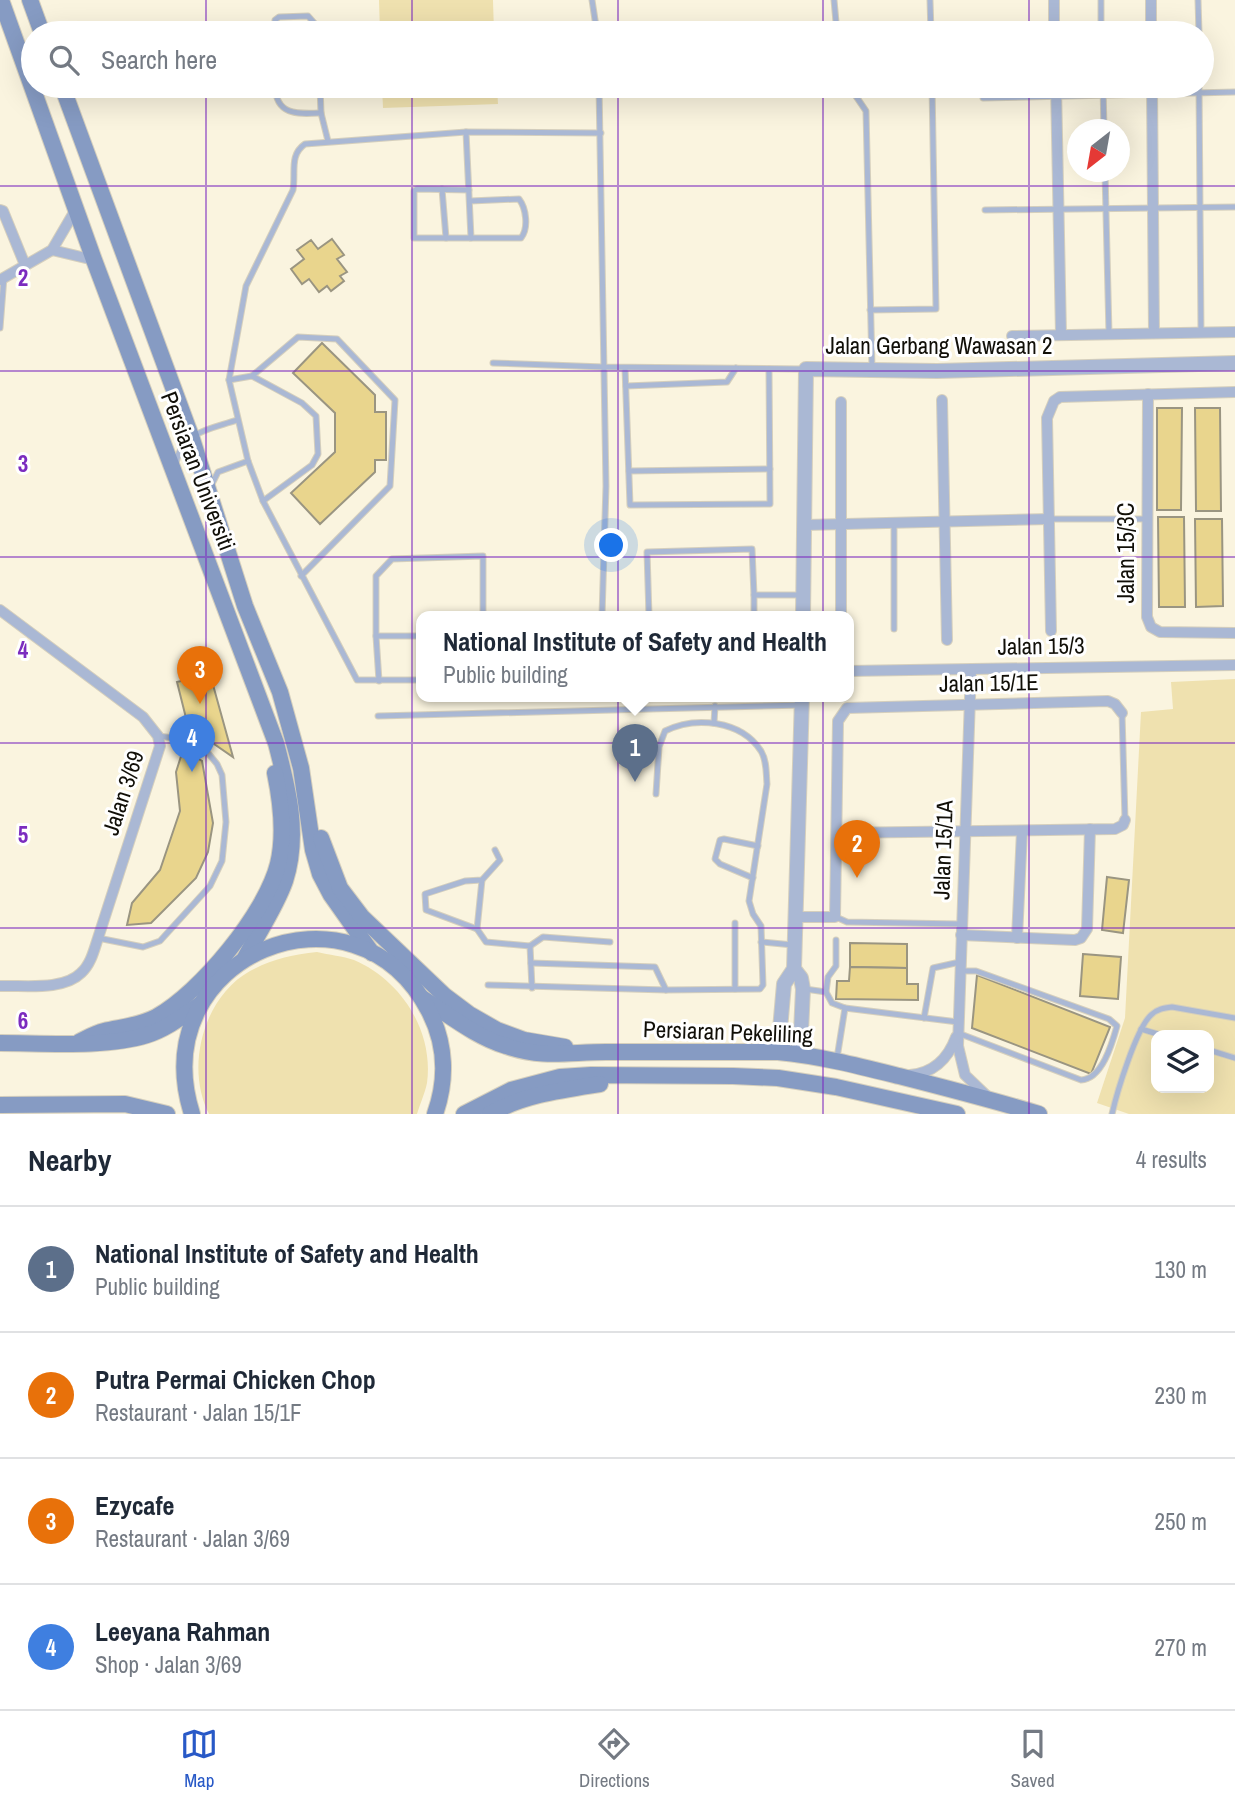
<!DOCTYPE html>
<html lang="en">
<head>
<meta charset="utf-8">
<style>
	:root { --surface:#fff; --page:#f2f2f3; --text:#1f2937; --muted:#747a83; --line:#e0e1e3; --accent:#2859c7 }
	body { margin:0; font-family:"Archivo Narrow",sans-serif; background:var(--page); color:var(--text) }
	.controls { position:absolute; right:21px; bottom:21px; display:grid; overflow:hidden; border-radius:14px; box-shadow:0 7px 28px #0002 }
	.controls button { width:63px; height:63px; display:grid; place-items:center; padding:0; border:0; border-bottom:2px solid var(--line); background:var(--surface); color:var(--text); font:35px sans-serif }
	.compass { position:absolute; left:1067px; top:119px; width:63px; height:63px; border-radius:50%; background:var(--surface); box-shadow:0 7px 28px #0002; rotate:211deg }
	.you { position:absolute; left:612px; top:546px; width:24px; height:24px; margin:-18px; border:5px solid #fff; border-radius:50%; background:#1a73e8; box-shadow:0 0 0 10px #1a73e833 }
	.badge { display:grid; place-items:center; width:46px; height:46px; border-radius:50%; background:var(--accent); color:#fff; font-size:23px; font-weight:700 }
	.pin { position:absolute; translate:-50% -58px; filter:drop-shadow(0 2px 4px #0008) }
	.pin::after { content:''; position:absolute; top:37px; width:24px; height:21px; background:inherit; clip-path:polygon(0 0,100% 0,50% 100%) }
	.popup { position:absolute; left:416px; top:611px; width:438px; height:91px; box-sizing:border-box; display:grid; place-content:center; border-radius:14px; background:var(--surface); filter:drop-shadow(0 2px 5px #0005); font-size:23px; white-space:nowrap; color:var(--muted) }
	.popup b { font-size:26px; color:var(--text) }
	.popup::after { content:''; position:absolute; left:50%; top:100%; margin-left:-14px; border:14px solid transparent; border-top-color:var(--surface) }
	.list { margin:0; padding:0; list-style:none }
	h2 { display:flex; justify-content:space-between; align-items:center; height:91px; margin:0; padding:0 28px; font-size:30px }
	h2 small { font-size:23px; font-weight:400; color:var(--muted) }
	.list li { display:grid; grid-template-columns:46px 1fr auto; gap:21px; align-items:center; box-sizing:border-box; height:126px; padding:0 28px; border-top:2px solid var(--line) }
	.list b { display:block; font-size:26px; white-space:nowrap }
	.list p { margin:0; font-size:23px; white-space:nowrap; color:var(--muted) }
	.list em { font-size:23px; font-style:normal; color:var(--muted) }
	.icon { flex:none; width:38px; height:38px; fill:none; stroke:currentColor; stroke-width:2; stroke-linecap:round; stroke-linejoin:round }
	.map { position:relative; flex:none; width:1235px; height:1114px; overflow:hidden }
	.search { position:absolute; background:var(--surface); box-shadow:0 7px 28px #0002; left:21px; right:21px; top:21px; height:77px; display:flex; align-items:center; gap:18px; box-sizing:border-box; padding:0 24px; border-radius:38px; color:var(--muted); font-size:26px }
	.sheet { height:595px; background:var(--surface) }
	nav { display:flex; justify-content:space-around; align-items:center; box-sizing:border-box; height:98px; border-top:2px solid var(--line); background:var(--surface); font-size:19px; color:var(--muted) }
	nav a { display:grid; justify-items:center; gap:4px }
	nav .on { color:var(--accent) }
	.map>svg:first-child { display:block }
	.green { fill:#efe1af; fill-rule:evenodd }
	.building { fill:#e9d58d; stroke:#9a9581; stroke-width:2 }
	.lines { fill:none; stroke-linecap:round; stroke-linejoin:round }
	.service-casing { stroke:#d5cfbd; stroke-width:7 }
	.minor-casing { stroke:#d5cfbd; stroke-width:12 }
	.tertiary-casing { stroke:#d5cfbd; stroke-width:16 }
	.secondary-casing { stroke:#d5cfbd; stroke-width:18 }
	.service { stroke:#aab8d4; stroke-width:5 }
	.minor { stroke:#aab8d4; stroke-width:10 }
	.tertiary { stroke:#aab8d4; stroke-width:14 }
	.secondary { stroke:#869bc3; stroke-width:16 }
	.grid { fill:none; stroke:#7b2cbf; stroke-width:2; stroke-opacity:0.55 }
	.labels { text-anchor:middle; stroke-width:6; stroke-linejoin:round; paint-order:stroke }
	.street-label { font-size:23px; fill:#110f08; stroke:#fff }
	.grid-label { font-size:23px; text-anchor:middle; font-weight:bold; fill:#7b2cbf; stroke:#fff; stroke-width:6; stroke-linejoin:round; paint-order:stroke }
</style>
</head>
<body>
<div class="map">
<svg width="1235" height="1114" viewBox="0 0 1235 1114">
	<rect width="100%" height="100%" fill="#faf4df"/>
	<!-- green -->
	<g class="green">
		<path d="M 379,0 L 493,0 L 494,33 L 380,33 Z"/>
		<path d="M 382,86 L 497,86 L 498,104 L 383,108 Z"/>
		<path d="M 1235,679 L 1235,1114 L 1129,1114 L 1097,1103 L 1125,1018 L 1141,712 L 1173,709 L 1171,682 ZM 1156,1035 L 1209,1035 L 1209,1088 L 1156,1088 Z"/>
		<path d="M 317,952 C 329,955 343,956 354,960 C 401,980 434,1031 427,1083 C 425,1093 420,1104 417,1114 L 209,1114 C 185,1068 203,997 250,971 C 272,959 292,955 317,952 Z"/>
	</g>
	<!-- building -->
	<g class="building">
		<path d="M 332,239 L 344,255 L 337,259 L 347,272 L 340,276 L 344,281 L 331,291 L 327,286 L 319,292 L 309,279 L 302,284 L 291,269 L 304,259 L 297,250 L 311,240 L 318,249 Z"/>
		<path d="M 322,343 L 375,395 L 375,412 L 386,412 L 386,460 L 375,460 L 375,472 L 320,524 L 291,493 L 335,452 L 335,413 L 293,373 Z"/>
		<path d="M 1157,408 L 1182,408 L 1181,510 L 1157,510 Z"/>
		<path d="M 1195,408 L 1220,408 L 1221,511 L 1196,511 Z"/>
		<path d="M 1158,517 L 1184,517 L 1185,607 L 1159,607 Z"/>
		<path d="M 1195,519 L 1222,519 L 1223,606 L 1196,607 Z"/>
		<path d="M 210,674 L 233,757 L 188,726 L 177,682 Z"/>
		<path d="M 183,750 L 202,761 L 213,823 L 208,852 L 196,878 L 151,923 L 127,925 L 132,903 L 160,870 L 180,811 L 176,772 Z"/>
		<path d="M 1107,877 L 1129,880 L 1123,933 L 1102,930 Z"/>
		<path d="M 850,943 L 907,944 L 907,968 L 850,967 Z"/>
		<path d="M 1083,954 L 1121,957 L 1118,999 L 1080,996 Z"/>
		<path d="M 850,967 L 907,968 L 907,984 L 918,984 L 918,1000 L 836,999 L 837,981 L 849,981 Z"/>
		<path d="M 977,975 L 1110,1027 L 1091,1074 L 972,1028 Z"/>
	</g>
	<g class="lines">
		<defs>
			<g id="service">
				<path d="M 592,0 L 597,33"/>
				<path d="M 834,0 L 837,33"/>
				<path d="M 930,0 L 931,33"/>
				<path d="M 1101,0 L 1101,33"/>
				<path d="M 1198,0 L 1199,33"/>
				<path d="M 274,33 L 275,20 L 279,17 L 308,16 L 316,25 L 317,33"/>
				<path d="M 275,86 C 276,116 298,114 321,113"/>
				<path d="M 320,86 L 321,113 L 328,141"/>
				<path d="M 599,86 L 606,486 L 602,616"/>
				<path d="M 849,86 L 866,111 L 872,368"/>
				<path d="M 1103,86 L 1104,130"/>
				<path d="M 1199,86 L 1201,332"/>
				<path d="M 983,98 L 1235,92"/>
				<path d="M 466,132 L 471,238"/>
				<path d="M 1105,172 L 1109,334"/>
				<path d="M 442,189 L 446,238"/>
				<path d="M 469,190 L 417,189 L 414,191 L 414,238 L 521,238 C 529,228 526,208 519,199 L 470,201"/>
				<path d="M 985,210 L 1235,207"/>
				<path d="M 870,310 L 936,309 L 932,86"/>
				<path d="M 0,328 L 4,277"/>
				<path d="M 493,363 L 604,367 L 803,369"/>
				<path d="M 625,368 L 630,505 L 770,504 L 769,369"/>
				<path d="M 252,376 L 298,337 L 337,339 L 395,400 L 390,486 L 301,576"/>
				<path d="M 229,380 L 252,376 L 302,403 L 316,416 L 318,454 L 312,465 L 263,501"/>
				<path d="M 626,386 L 727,382 L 736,368"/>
				<path d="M 176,463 C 182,431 211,429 237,420"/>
				<path d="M 629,471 L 770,469"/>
				<path d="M 212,484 L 218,472 L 248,461"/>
				<path d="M 1050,519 L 1147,519"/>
				<path d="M 754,595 L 754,616"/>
				<path d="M 649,616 L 647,552 L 752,549 L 754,595 L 802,595"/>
				<path d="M 894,629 L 894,524"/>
				<path d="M 376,636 L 379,681"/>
				<path d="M 421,636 L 376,636 L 376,576 L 392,559 L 483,556 L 483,616"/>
				<path d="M 421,680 L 357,680 L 263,501 L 248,461 L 229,380 L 246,286 L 293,190 C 296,172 289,155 305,144 L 466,132 L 601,133"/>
				<path d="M 1122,713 L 1125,820"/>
				<path d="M 378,716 L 802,705"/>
				<path d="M 714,723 L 715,706"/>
				<path d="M 753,878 L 720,864 L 715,859 L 720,840 L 724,839 L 758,846"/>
				<path d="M 482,880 L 477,929 L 486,942 L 530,946 L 532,988"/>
				<path d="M 836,917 L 847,922 L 961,924"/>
				<path d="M 477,929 L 426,910 L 425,894 L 465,881 L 482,880 L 500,860 L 495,850"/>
				<path d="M 98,938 L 143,947 L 160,941 L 210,886 L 222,861 L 226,822 L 222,775 L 217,764 L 208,753 L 195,745 L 181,739 L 158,736"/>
				<path d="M 836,940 L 836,966 L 828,977 L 826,992 L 832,1003 L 845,1008"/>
				<path d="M 761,942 L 793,945"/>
				<path d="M 530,946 L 543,937 L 610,942"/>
				<path d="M 531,963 L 655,967 L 666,990"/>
				<path d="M 488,985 L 666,990 L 760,989 L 763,985 L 761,926 L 753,914 L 749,901 L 767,784 C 766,773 767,761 761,751 C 741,720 695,716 665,731 L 659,747 L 656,794"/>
				<path d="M 735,989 L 735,923"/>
				<path d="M 805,989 L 826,992"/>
				<path d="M 924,1018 L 933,968 L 960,962"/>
				<path d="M 1141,1029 L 1161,1035"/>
				<path d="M 958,1033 L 1081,1080 C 1102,1079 1112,1044 1117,1026 L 1109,1019 L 976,971 L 960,971"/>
				<path d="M 1209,1050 L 1235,1058"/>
				<path d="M 837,1058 L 845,1008 L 958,1022"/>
				<path d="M 1112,1114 C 1117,1092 1136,1029 1151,1015 C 1157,1009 1164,1008 1172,1007 L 1235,1018"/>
			</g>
			<g id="minor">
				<path d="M 1054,0 L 1054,33"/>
				<path d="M 1151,0 L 1151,33"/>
				<path d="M 1056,86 L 1061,335"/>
				<path d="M 1152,86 L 1154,333"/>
				<path d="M 0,210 L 3,211 L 25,265"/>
				<path d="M 52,250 L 94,260"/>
				<path d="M 0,280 L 52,250 L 76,209"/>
				<path d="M 1012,336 L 1235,332"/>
				<path d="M 1148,394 L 1147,617 L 1151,627 L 1160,632 L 1235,633"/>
				<path d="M 942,400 L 947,640"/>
				<path d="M 805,525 L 1050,519"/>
				<path d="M 0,610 L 143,717 L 158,736 L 160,746 L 98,938 C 94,950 91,964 81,973 C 63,991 24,985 0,986"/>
				<path d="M 841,616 L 841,402"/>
				<path d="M 1051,631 L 1047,418 L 1054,401 L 1060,397 L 1235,392"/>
				<path d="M 971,669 L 958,1046 L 965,1075 L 988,1097"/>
				<path d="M 848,671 L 1235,665"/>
				<path d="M 837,833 L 1115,829 L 1123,825 L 1125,820"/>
				<path d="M 796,917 L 835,917 L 838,721 L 847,708 L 1108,701 L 1115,704 L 1122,713"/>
				<path d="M 961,935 L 1075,940 L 1081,938 L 1087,929 L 1090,829"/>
				<path d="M 1017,938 L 1022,831"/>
				<path d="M 910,1075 C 933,1073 948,1059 956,1037"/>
			</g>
			<g id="tertiary">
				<path d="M 803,616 L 806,369 L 937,371 L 1235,363"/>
				<path d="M 794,969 L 801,978 L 803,989 L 800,1054"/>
				<path d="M 778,1052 L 784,984 L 794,969 L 802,696"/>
			</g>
			<g id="secondary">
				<path d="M 1,0 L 94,260 L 276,743 C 288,789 300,834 285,881 C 276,907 258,933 245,958"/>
				<path d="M 30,0 L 42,33"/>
				<path d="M 62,86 L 191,436 L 245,606 L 280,692 L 301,768 L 313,850 L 320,874 L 331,895 L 372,953"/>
				<path d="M 321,838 L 340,888 L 362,917 L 445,996 L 469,1014 L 497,1030 L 524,1040 L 565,1047"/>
				<path d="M 422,998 C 449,1015 476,1037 506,1046 C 543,1059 569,1052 606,1052 C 664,1052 721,1052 778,1052 C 820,1056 859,1066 899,1076 C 946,1088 993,1100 1039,1114"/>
				<path d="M 79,1042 C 87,1038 95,1033 104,1031 C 121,1027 139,1026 156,1017 C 200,993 266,913 278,864 C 285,835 281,802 275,773"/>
				<path d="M 0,1043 C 44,1043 106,1048 147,1035 C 166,1029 183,1016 199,1005"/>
				<path d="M 0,1105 L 125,1104 L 167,1114"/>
				<path d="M 192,1114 C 142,955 355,869 429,1011 C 446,1044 447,1080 435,1114"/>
				<path d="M 464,1114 L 511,1090 L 560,1077 L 591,1075 L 733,1076 L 778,1078 L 836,1087 L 957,1114"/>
				<path d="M 490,1114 C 523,1095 562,1090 600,1084"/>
			</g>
		</defs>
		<!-- service casing -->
		<use href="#service" class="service-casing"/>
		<!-- minor casing -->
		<use href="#minor" class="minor-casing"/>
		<!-- tertiary casing -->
		<use href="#tertiary" class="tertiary-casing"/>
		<!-- secondary casing -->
		<use href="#secondary" class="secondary-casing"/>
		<!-- service -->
		<use href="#service" class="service"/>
		<!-- minor -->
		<use href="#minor" class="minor"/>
		<!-- tertiary -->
		<use href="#tertiary" class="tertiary"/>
		<!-- secondary -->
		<use href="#secondary" class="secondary"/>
	</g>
	<!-- grid -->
	<path class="grid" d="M 206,0 L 206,33M 412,0 L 412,33M 618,0 L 618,33M 823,0 L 823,33M 1029,0 L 1029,33M 206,86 L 206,1114M 412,86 L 412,1114M 618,86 L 618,1114M 823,86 L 823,1114M 1029,86 L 1029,1114M 0,186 L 1235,186M 0,371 L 1235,371M 0,557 L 1235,557M 0,743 L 1235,743M 0,928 L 1235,928"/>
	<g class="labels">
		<!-- street labels -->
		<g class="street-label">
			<text x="939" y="354">Jalan Gerbang Wawasan 2</text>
			<text transform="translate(198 471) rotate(69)" y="8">Persiaran Universiti</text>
			<text transform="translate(1126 553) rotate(-90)" y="8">Jalan 15/3C</text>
			<text transform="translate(1041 646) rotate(-1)" y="8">Jalan 15/3</text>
			<text transform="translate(989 683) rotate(-1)" y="8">Jalan 15/1E</text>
			<text transform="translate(123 793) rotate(-72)" y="8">Jalan 3/69</text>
			<text transform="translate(943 850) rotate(-88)" y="8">Jalan 15/1A</text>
			<text transform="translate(728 1032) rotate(2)" y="8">Persiaran Pekeliling</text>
		</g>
	</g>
	<g class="grid-label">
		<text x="23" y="286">2</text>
		<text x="23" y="472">3</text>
		<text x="23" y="658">4</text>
		<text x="23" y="843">5</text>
		<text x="23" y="1029">6</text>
	</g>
</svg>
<div class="controls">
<button><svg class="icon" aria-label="layers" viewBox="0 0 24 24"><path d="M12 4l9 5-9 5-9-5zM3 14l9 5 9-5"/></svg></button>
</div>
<svg class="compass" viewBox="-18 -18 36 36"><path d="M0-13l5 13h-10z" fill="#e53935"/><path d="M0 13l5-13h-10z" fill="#747a83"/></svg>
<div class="you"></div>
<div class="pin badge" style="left:635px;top:782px;background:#5c6f8a">1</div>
<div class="popup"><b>National Institute of Safety and Health</b>Public building</div>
<div class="pin badge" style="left:857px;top:878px;background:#e8710a">2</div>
<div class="pin badge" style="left:200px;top:704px;background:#e8710a">3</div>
<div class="pin badge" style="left:192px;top:772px;background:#3f7fe0">4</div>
<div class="search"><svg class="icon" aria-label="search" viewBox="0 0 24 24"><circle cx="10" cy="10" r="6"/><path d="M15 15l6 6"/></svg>Search here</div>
</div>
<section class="sheet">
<h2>Nearby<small>4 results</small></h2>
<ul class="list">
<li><span class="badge" style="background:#5c6f8a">1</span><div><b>National Institute of Safety and Health</b><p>Public building</p></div><em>130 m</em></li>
<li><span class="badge" style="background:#e8710a">2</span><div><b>Putra Permai Chicken Chop</b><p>Restaurant · Jalan 15/1F</p></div><em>230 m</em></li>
<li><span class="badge" style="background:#e8710a">3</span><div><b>Ezycafe</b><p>Restaurant · Jalan 3/69</p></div><em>250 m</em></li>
<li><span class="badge" style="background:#3f7fe0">4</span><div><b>Leeyana Rahman</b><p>Shop · Jalan 3/69</p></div><em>270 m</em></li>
</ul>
</section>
<nav>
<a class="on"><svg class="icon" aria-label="map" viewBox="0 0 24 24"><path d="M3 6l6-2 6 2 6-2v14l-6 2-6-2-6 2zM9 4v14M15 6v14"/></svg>Map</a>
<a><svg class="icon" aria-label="directions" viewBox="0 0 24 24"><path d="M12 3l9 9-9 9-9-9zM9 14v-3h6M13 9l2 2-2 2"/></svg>Directions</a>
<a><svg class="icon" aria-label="saved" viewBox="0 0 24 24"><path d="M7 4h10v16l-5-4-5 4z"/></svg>Saved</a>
</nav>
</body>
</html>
